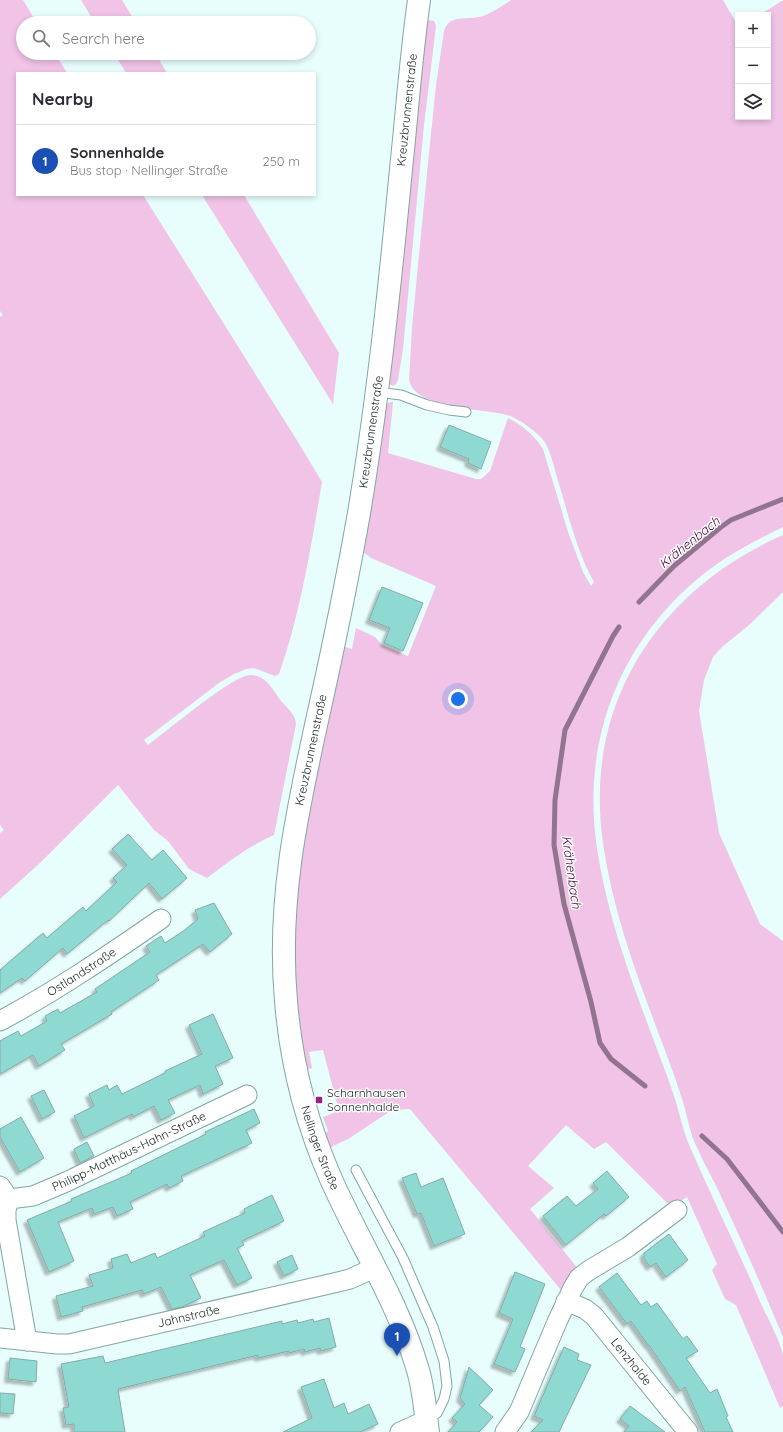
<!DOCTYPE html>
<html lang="en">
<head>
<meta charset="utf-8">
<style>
	:root { --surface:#fff; --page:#f2f2f3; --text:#2b2b33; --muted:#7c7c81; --line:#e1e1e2; --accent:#912385 }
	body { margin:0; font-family:Quicksand,sans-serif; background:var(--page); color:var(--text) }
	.controls { position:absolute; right:12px; top:12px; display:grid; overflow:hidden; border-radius:0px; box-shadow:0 2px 6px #0003 }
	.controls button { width:36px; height:36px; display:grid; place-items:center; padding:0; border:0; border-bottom:1px solid var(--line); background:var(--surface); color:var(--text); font:20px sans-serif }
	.you { position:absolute; left:458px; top:699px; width:14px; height:14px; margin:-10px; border:3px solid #fff; border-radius:50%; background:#1a73e8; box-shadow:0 0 0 6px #1a73e833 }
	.badge { display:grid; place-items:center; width:26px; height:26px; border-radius:50%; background:var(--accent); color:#fff; font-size:13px; font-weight:700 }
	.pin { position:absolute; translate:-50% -33px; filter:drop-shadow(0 1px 2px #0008) }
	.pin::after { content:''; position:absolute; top:21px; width:14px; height:12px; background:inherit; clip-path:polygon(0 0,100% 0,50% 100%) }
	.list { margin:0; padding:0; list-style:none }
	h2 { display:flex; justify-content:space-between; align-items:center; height:52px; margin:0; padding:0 16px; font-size:17px }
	h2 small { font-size:13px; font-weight:400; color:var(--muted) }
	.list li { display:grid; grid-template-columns:26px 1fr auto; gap:12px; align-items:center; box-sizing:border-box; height:72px; padding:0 16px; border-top:1px solid var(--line) }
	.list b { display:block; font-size:15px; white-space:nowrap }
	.list p { margin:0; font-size:13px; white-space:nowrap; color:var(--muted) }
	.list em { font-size:13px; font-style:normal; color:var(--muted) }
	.icon { flex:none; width:22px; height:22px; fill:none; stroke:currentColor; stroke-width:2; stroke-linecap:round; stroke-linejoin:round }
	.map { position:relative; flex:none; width:783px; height:1432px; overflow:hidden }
	.search { position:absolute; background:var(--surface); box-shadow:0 2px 6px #0003; left:16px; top:16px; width:300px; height:44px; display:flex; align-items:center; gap:10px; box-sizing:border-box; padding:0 14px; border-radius:22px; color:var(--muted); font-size:15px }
	.panel { position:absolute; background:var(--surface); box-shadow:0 2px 6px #0003; left:16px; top:72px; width:300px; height:124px; border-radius:0px }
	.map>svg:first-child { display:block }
	.green { fill:#f0c3e7 }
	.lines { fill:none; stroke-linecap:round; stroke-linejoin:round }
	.stream { stroke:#91748e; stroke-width:5 }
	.building { fill:#8edad3; stroke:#86aaa7; filter:url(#shadow) }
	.service-casing { stroke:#82a6a2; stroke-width:11 }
	.minor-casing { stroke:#82a6a2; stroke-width:21 }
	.secondary-casing { stroke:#82a6a2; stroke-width:24 }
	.service { stroke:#fff; stroke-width:9 }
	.minor { stroke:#fff; stroke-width:19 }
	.secondary { stroke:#fff; stroke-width:22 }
	.poi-dot { fill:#912385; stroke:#fff; stroke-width:1.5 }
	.labels { text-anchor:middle; stroke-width:3; stroke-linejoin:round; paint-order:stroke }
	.street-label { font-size:12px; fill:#152322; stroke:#fff }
	.poi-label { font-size:12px; fill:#152322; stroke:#fff; text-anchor:start }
	.water-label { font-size:13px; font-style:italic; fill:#460d40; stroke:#fff }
</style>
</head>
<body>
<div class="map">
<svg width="783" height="1432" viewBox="0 0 783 1432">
	<defs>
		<filter id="shadow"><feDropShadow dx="-3.5" dy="3.5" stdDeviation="1" flood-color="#0004"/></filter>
	</defs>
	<rect width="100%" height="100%" fill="#e7fefc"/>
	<!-- green -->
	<g class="green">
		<path d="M 0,0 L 23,0 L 37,23 L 23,23 L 23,53 L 55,53 L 67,73 L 17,73 L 17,195 L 143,195 L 298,442 L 322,482 C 311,546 301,612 279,674 L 275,676 L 254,668 L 246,669 L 234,674 L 219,683 L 144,740 L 148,745 C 166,732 233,675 250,675 C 264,675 271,686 278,697 C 283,705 296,713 296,724 L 274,835 C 247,847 230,861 207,878 L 189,869 L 168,841 L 154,830 L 118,785 L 41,862 L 0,899 L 0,833 L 4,830 L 0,825 L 0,317 L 3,315 L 0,311 Z"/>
		<path d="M 81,0 L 122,0 L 136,23 L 95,23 Z"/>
		<path d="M 511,0 L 723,0 L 738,26 L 738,117 L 768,117 L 768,15 L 760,15 L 783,0 L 783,527 C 759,539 735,551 714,566 C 625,631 582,732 596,841 C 605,908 628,971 651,1033 C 659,1055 668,1077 675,1099 C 680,1115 683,1131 690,1147 C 713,1200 739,1252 762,1306 C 768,1318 782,1345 783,1356 C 783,1373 783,1390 783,1406 L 780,1408 L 736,1305 L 725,1299 L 712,1270 L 717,1264 L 687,1197 L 671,1207 L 606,1142 L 594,1149 L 566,1125 L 528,1166 L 554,1188 L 530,1209 L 579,1270 L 570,1278 L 561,1290 L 410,1109 L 392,1110 L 348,1139 L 329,1148 L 324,1134 L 328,1131 L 323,1117 L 339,1111 L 323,1050 L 309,1052 L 312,1068 L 305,1070 L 294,995 L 296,878 L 342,646 L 352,649 L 356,628 L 375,637 L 382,645 L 408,656 L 436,586 L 371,558 L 363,552 L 385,406 C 387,403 389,402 393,402 L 388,453 L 476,479 L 481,479 L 490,471 L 508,418 C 522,425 534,435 543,449 L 568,532 L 583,572 L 591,586 L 594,582 C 577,552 569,517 559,484 C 555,471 552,456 546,444 C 541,436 533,430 526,425 C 520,421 514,417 507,415 C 482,408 416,410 409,380 L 412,327 L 427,173 L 436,85 L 444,31 C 450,13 468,21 483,16 C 493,12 502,6 511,0 Z"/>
		<path d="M 429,20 L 434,21 L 436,26 L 424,125 L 403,349 L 398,380 L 396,384 L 393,386 L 389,384 L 427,21 Z"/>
		<path d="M 114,53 L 155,53 L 167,73 L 126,73 Z"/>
		<path d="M 202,195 L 244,195 L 339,353 L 333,404 Z"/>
		<path d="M 783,535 L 783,592 L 749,625 L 722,647 L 713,657 L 704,680 L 699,711 L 719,833 L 760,924 L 783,941 L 783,1337 C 763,1289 742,1241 720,1194 C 711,1175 700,1156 692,1136 C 688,1123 686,1110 681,1096 C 676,1079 669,1062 663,1045 C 638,979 613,913 603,843 C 583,704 658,590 783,535 Z"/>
	</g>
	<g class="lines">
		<!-- stream -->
		<g class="stream">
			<path d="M 639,602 L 674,566 L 721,527 L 731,520 L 783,499"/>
			<path d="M 619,627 L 613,636 L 565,730 L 555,800 L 554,845 L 564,904 L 591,1002 L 600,1043 L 611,1059 L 645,1086"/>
			<path d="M 702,1136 L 727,1159 L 783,1232"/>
		</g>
	</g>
	<!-- building -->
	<g class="building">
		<path d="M 449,425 L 491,442 L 481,469 L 468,463 L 469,459 L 440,447 Z"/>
		<path d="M 382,587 L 423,603 L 403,651 L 384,643 L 390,628 L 369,620 Z"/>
		<path d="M 128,834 L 152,860 L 163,850 L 187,878 L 162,899 L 149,883 L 109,921 L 108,920 L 67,954 L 63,948 L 25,981 L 22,978 L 0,993 L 0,970 L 43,933 L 47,938 L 83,907 L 86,911 L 117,882 L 113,878 L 127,865 L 112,849 Z"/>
		<path d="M 214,903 L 232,934 L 210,952 L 203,944 L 156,975 L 159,980 L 111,1012 L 112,1014 L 61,1044 L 65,1050 L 39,1066 L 33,1055 L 0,1074 L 0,1041 L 18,1031 L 21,1036 L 47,1021 L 45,1016 L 58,1009 L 60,1013 L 97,992 L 95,989 L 150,952 L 146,946 L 161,936 L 165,943 L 185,930 L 198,919 L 195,910 Z"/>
		<path d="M 213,1014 L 233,1058 L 215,1066 L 223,1084 L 203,1094 L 200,1085 L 168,1100 L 175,1113 L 161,1120 L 154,1106 L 133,1117 L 132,1114 L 84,1138 L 74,1116 L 94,1106 L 89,1094 L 107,1085 L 109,1090 L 117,1085 L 122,1094 L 165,1073 L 165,1071 L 202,1054 L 189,1025 Z"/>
		<path d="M 44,1090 L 55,1112 L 42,1119 L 31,1096 Z"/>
		<path d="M 254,1109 L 260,1123 L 246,1130 L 252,1143 L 181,1176 L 183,1181 L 169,1188 L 167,1184 L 130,1202 L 133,1209 L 117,1216 L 113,1207 L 94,1214 L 92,1208 L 58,1222 L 74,1261 L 49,1272 L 27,1220 L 72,1201 L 71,1199 L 132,1173 L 131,1171 L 206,1134 L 205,1132 Z"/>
		<path d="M 21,1117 L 44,1158 L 20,1172 L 0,1137 L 0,1129 Z"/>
		<path d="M 87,1142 L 94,1156 L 80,1163 L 74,1149 Z"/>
		<path d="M 607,1171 L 629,1197 L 606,1216 L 604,1214 L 566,1245 L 543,1216 L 567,1196 L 576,1206 L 598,1189 L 593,1183 Z"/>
		<path d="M 416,1173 L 421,1187 L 443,1178 L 465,1234 L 434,1246 L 421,1213 L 417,1214 L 402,1178 Z"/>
		<path d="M 272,1195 L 284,1221 L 242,1241 L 244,1245 L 237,1248 L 252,1278 L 237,1285 L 224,1260 L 190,1275 L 201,1298 L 182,1307 L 172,1309 L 161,1287 L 144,1294 L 142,1290 L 82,1307 L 83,1311 L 61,1317 L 56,1296 L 93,1286 L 89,1275 L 113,1268 L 111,1259 L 127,1254 L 131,1263 L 155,1253 L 157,1258 L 205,1236 L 203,1232 L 245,1213 L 244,1209 Z"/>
		<path d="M 669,1234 L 688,1260 L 666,1277 L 656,1263 L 650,1267 L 644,1258 L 644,1253 Z"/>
		<path d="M 292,1255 L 298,1269 L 284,1276 L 277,1262 Z"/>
		<path d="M 515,1272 L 545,1284 L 520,1347 L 525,1349 L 515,1372 L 494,1364 L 513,1319 L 499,1313 Z"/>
		<path d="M 617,1273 L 641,1305 L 647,1301 L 651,1307 L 657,1303 L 683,1339 L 687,1336 L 698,1351 L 686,1358 L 710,1393 L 717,1389 L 728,1416 L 726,1417 L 733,1432 L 705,1432 L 685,1387 L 680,1391 L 649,1345 L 648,1345 L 631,1321 L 627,1324 L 599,1287 Z"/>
		<path d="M 329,1318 L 336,1347 L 321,1351 L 320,1348 L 305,1352 L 304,1349 L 289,1353 L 289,1351 L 258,1358 L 258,1355 L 118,1389 L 125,1432 L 74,1432 L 74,1424 L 66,1425 L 63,1408 L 69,1407 L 61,1364 L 103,1356 L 105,1363 L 282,1321 L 282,1324 L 297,1320 L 298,1323 L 313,1319 L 314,1322 Z"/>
		<path d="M 564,1347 L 579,1354 L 577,1360 L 591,1365 L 559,1432 L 531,1432 L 543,1420 L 534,1416 Z"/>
		<path d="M 10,1358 L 37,1361 L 36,1382 L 8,1379 Z"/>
		<path d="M 469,1367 L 493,1390 L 479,1405 L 493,1417 L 479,1432 L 448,1432 L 457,1422 L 452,1418 L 465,1404 L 460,1398 Z"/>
		<path d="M 324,1379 L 334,1408 L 344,1403 L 348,1414 L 369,1404 L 378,1424 L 360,1432 L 283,1432 L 312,1418 L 301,1387 Z"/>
		<path d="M 0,1393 L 15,1394 L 13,1414 L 0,1413 Z"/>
		<path d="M 630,1406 L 665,1432 L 624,1432 L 629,1426 L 620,1419 Z"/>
	</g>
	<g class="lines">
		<defs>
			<g id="service">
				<path d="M 377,392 L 401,395 L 427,405 L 449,410 L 466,412"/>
				<path d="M 356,1170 L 403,1258 L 433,1327 L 444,1361 L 447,1386 L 444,1399 L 437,1413 L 427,1420"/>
			</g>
			<g id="minor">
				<path id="s1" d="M 0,1021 C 56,991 109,955 161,919"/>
				<path d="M 0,1186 L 9,1199 L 6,1210 L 6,1220 L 27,1341"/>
				<path id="s2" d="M 9,1199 L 33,1196 L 66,1182 L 247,1095"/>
				<path id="s3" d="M 566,1301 L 585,1309 L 594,1316 L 688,1432"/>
				<path id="s4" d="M 0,1338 L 57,1344 L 69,1344 L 338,1282 L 350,1279 L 374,1268"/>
				<path d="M 400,1432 L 427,1420"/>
				<path d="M 505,1432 L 519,1412 L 557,1322 L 573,1288 L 579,1278 L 588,1271 L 628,1247 L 677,1210"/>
			</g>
			<g id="secondary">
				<path id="s5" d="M 419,0 C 411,56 407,113 401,169 C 390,284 378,399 359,513 C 347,581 333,649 318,716 C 297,812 277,901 286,1001 C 291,1063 306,1122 331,1179 C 358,1240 398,1302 417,1367 C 424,1388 425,1410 428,1432"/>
			</g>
		</defs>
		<!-- service casing -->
		<use href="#service" class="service-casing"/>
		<!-- minor casing -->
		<use href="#minor" class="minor-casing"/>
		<!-- secondary casing -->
		<use href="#secondary" class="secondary-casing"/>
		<!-- service -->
		<use href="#service" class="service"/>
		<!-- minor -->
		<use href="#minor" class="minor"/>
		<!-- secondary -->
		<use href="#secondary" class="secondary"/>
	</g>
	<!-- markers -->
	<rect class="poi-dot" x="315" y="1096" width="8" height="8" rx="2"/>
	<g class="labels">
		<!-- street labels -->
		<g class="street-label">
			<text transform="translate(407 110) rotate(-84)" y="4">Kreuzbrunnenstraße</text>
			<text transform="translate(371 432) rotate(-82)" y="4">Kreuzbrunnenstraße</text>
			<text transform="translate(311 750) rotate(-78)" y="4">Kreuzbrunnenstraße</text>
			<text dy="4" stroke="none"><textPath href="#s1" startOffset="95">Ostlandstraße</textPath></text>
			<text dy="4" stroke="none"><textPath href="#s5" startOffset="1163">Nellinger Straße</textPath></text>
			<text dy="4" stroke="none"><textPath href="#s2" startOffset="130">Philipp-Matthäus-Hahn-Straße</textPath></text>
			<text dy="4" stroke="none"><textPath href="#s4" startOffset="192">Jahnstraße</textPath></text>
			<text dy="4" stroke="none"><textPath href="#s3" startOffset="91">Lenzhalde</textPath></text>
		</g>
		<!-- poi labels -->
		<g class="poi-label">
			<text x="327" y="1097">Scharnhausen<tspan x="327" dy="14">Sonnenhalde</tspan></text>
		</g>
		<!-- water labels -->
		<g class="water-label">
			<text transform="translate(689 542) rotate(-39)" y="5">Krähenbach</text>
			<text transform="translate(572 872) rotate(82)" y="5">Krähenbach</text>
		</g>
	</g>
</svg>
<div class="controls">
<button>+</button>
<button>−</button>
<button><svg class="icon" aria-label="layers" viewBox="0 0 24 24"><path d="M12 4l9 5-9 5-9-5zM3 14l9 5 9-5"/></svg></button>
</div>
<div class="you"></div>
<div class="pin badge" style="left:397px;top:1356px;background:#1a4fb4">1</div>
<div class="search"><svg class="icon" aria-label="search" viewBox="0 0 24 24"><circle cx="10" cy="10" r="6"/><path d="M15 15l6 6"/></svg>Search here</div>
<section class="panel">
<h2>Nearby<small></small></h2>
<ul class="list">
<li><span class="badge" style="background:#1a4fb4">1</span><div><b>Sonnenhalde</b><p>Bus stop · Nellinger Straße</p></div><em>250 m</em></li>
</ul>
</section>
</div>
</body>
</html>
